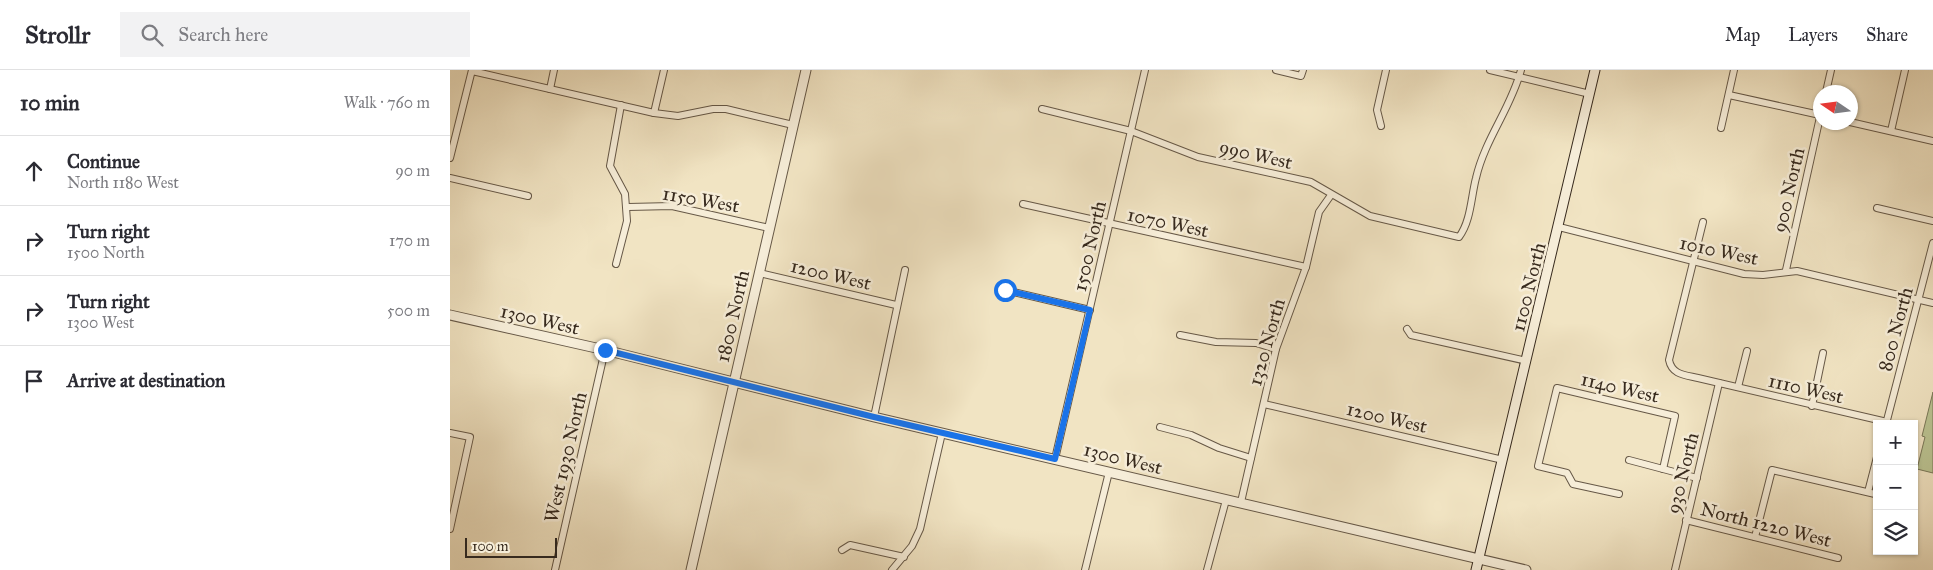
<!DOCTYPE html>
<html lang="en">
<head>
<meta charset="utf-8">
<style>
	:root { --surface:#fff; --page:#f2f2f3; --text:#2b2b33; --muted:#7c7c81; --line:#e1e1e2 }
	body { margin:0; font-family:"IM FELL Great Primer",serif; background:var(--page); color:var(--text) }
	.controls { position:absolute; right:15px; bottom:15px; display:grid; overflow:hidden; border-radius:0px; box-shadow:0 1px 4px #0004 }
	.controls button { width:45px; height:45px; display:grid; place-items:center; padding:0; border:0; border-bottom:1px solid var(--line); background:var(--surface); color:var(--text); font:25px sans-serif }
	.compass { position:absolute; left:1363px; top:15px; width:45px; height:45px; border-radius:50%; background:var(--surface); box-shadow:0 1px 4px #0004; rotate:283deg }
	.scale { position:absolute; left:15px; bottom:12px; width:92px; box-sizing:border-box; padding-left:5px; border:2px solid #372a1e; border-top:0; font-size:14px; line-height:18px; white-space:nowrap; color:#372a1e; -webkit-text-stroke:4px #f6edd8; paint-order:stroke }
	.stop { position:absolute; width:15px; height:15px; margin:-11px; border:4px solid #1a73e8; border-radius:50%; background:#fff }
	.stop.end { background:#1a73e8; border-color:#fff; box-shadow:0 1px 5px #0008 }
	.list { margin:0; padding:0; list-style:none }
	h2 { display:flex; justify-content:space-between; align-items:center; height:65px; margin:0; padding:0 20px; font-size:21px }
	h2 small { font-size:16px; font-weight:400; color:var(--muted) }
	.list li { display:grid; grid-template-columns:32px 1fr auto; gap:15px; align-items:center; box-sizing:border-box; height:70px; padding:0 20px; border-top:1px solid var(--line) }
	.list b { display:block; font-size:19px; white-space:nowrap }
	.list p { margin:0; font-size:16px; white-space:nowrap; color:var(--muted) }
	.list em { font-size:16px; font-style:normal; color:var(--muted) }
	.icon { flex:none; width:28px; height:28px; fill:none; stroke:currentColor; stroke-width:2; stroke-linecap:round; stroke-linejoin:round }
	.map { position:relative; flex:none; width:1483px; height:500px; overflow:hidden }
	header { display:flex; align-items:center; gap:30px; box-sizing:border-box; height:70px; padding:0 25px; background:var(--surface); border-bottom:1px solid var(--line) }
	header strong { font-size:24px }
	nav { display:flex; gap:28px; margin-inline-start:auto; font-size:18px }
	.search { width:350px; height:45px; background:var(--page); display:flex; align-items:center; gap:12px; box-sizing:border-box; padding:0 18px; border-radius:0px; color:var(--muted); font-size:19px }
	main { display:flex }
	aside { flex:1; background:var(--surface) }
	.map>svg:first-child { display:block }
	.park { fill:#bbc493; stroke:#797758 }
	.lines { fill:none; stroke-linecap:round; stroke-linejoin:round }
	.minor-casing { stroke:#665847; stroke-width:8 }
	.tertiary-casing { stroke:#665847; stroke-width:11 }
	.secondary-casing { stroke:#372a1e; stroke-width:11 }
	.minor { stroke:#f6edd8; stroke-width:6 }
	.tertiary { stroke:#f6edd8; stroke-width:9 }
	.secondary { stroke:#f6edd8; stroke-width:9 }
	.route { stroke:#1a73e8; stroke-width:6 }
	.labels { text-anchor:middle; stroke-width:5; stroke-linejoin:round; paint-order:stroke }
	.street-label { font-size:19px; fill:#372a1e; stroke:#f6edd8 }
</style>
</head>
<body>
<header>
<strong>Strollr</strong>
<div class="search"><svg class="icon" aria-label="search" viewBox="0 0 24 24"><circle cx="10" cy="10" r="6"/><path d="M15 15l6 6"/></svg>Search here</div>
<nav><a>Map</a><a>Layers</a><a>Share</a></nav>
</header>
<main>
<aside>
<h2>10 min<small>Walk · 760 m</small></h2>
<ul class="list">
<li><svg class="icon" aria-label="ahead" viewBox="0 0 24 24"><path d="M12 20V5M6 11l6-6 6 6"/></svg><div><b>Continue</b><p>North 1180 West</p></div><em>90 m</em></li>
<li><svg class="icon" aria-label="right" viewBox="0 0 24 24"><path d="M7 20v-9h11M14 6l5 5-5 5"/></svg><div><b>Turn right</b><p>1500 North</p></div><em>170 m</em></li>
<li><svg class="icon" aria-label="right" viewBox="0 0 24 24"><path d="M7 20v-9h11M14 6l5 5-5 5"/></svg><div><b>Turn right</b><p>1300 West</p></div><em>500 m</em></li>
<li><svg class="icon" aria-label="arrive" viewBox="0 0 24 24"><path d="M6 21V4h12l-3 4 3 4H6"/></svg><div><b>Arrive at destination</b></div></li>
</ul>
</aside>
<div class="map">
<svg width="1483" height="500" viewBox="0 0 1483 500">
	<rect width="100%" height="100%" fill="#f1e4c3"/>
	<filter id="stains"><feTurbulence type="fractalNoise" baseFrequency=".004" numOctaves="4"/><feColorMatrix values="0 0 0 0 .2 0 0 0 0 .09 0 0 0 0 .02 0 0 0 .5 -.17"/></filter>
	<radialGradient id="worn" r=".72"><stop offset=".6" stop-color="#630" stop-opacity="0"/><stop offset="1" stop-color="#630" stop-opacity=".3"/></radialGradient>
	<!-- park -->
	<path class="park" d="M 1483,322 L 1483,403 L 1467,399 L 1475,367 L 1472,366 Z"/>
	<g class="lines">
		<defs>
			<g id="minor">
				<path d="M 826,0 L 851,6 L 853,0"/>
				<path d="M 1040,0 L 1140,24"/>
				<path d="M 22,1 L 204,43 L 228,46 L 263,39 L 276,39 L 343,55"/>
				<path d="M 100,19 L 104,0"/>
				<path d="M 1376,22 L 1381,0"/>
				<path d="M 1279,25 L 1370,45"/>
				<path d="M 592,39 L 681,61 L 748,87 L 861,112 L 920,146 L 1009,167 C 1021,151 1021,127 1026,108 C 1035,69 1061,38 1071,0"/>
				<path d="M 204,43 L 214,0"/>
				<path d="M 1400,52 L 1483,71"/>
				<path d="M 931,56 L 927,40 L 936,0"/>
				<path d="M 1271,58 L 1284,0"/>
				<path d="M 1441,61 L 1455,0"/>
				<path d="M 0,88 L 22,0"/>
				<path d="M 0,108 L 78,126"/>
				<path d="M 573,134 L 856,197"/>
				<path d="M 178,137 L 222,136 L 319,158"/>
				<path d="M 1427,138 L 1483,151"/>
				<path d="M 1253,152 L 1219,290 C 1222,305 1235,305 1248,308 L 1437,352"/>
				<path d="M 1109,157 L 1294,204 L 1313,205 L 1347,201 L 1483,233"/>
				<path d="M 166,194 L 177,151 L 175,124 L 160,96 L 171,35"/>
				<path d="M 1336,200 L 1370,47"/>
				<path d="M 309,203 L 446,235"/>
				<path d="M 555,220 L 640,240"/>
				<path d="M 957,259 L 961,265 L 1077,291"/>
				<path d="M 730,265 L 766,272 L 806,273 L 826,279"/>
				<path d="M 1288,317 L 1297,281"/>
				<path d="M 814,334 L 1053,390"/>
				<path d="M 1362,336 L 1373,283"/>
				<path d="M 424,347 L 455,200"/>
				<path d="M 1436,354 L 1483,173"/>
				<path d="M 710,357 L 741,365 L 769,378 L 801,388"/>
				<path d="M 0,363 L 20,367 L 0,459"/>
				<path d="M 605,389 L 695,0"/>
				<path d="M 1179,390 L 1247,408"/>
				<path d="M 1418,422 L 1427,387"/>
				<path d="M 1169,424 L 1123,414 L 1117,403 L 1088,396 L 1107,318 L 1225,346 L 1213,399"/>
				<path d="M 791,432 L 826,279 L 856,197 L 869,142 L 881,125"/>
				<path d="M 1236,450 L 1388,488"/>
				<path d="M 1305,467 L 1322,400 L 1425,424"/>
				<path d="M 392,480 L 400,475 L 454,487"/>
				<path d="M 105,500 L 155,280"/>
				<path d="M 442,500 L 462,476 L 470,459 L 492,363"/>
				<path d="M 635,500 L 659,402"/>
				<path d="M 757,500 L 776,430"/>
				<path d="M 1225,500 L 1269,313"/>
			</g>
			<g id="tertiary">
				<path d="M 0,245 L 155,280 L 424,347 L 1076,500"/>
				<path d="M 241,500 L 356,0"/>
			</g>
			<path id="secondary" d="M 1026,500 L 1145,0"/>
		</defs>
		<!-- minor casing -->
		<use href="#minor" class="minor-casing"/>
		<!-- tertiary casing -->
		<use href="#tertiary" class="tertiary-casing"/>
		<!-- secondary casing -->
		<use href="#secondary" class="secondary-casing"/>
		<!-- minor -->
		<use href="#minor" class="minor"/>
		<!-- tertiary -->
		<use href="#tertiary" class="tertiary"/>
		<!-- secondary -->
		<use href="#secondary" class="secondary"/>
	</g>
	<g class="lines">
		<!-- route -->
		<path class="route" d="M 155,280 L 424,347 L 605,389 L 640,240 L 555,220"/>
	</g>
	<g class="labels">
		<!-- street labels -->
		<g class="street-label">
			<text transform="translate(806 84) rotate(13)" y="7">990 West</text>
			<text transform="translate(1338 120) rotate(-77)" y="7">900 North</text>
			<text transform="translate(251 129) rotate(10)" y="7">1150 West</text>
			<text transform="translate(718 152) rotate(12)" y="7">1070 West</text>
			<text transform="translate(639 176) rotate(-77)" y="7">1500 North</text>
			<text transform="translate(1269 180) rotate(12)" y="7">1010 West</text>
			<text transform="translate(381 204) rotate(13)" y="7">1200 West</text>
			<text transform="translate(1078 217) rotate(-76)" y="7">1100 North</text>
			<text transform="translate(282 246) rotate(-77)" y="7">1800 North</text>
			<text transform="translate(90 249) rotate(13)" y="7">1300 West</text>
			<text transform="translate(1445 259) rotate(-75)" y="7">800 North</text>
			<text transform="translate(816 272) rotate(-74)" y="7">1320 North</text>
			<text transform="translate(1170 317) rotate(13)" y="7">1140 West</text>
			<text transform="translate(1356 318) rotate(13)" y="7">1110 West</text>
			<text transform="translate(937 347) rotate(13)" y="7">1200 West</text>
			<text transform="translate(115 387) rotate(-77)" y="7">West 1930 North</text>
			<text transform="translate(673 388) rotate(14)" y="7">1300 West</text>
			<text transform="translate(1232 403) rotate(-76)" y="7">930 North</text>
			<text transform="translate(1316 454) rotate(14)" y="7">North 1220 West</text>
		</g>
	</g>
	<rect width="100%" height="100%" filter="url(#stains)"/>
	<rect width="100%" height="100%" fill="url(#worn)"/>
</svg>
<div class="controls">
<button>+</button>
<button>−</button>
<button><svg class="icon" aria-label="layers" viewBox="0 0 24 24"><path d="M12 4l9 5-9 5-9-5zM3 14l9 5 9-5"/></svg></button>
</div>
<svg class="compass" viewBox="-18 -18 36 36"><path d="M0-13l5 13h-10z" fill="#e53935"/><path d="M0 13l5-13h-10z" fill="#7c7c81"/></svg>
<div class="scale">100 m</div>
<div class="stop" style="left:555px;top:220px"></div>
<div class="stop end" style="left:155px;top:280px"></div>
</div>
</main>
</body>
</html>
